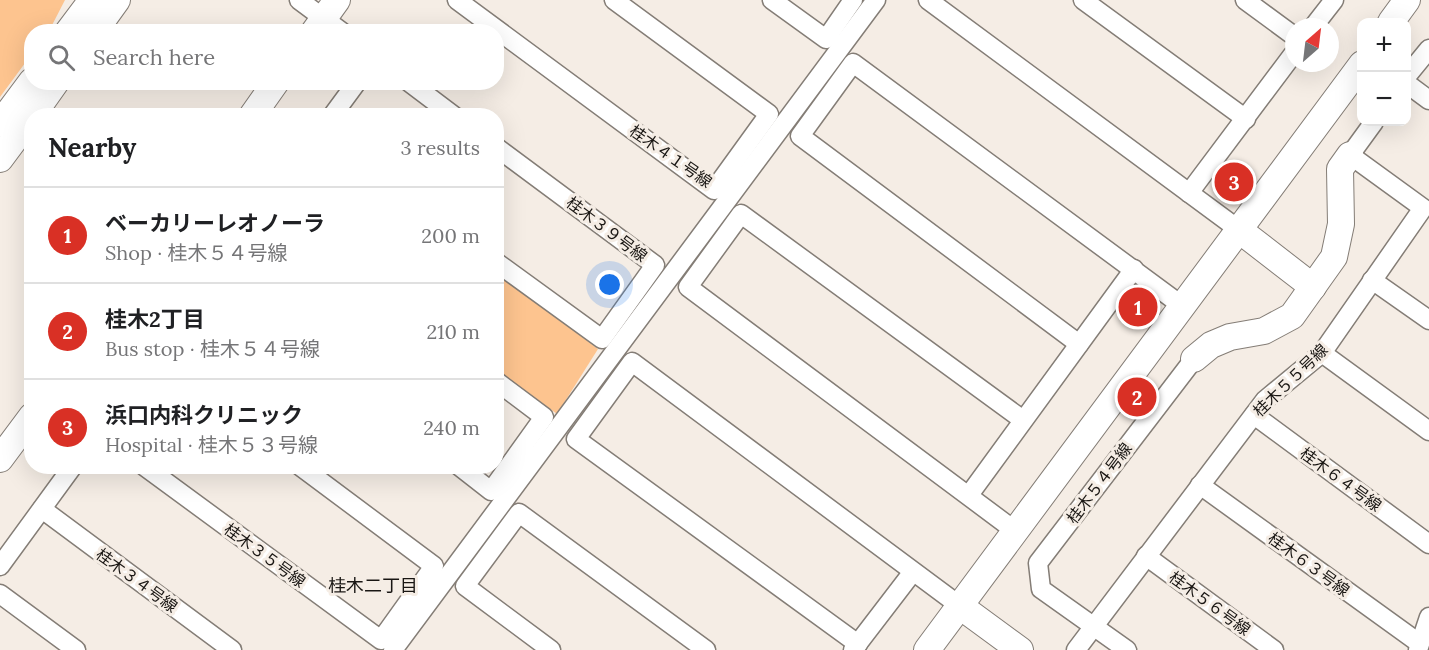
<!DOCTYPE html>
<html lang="en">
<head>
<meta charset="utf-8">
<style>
	:root { --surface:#fff; --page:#f2f2f2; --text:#202124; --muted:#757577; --line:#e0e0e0; --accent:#d93025 }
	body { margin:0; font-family:Lora,"Noto Sans JP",serif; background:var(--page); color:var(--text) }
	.controls { position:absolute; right:18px; top:18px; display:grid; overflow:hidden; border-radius:12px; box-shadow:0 6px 24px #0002 }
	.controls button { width:54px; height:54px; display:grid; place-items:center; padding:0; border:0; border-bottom:2px solid var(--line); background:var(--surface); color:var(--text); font:30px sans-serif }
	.compass { position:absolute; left:1285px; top:18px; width:54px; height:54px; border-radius:50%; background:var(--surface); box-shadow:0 6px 24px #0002; rotate:28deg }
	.you { position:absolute; left:610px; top:285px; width:21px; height:21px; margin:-15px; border:4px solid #fff; border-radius:50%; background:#1a73e8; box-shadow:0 0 0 9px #1a73e833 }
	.badge { display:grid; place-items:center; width:39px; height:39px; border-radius:50%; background:var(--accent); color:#fff; font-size:20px; font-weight:700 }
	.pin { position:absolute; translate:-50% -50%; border:3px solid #fff; box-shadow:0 2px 6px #0006 }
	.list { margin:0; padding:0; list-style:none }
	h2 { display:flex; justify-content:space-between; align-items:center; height:78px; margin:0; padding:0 24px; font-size:26px }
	h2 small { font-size:20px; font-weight:400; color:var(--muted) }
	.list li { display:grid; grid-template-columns:39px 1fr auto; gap:18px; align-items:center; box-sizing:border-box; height:96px; padding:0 24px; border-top:2px solid var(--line) }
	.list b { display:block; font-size:22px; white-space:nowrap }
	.list p { margin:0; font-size:20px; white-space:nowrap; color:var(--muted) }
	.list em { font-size:20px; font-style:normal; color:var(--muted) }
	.icon { flex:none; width:33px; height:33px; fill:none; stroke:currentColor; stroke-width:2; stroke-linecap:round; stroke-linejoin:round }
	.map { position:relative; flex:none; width:1429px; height:650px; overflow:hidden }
	.search { position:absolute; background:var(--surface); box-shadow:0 6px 24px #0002; left:24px; top:24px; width:480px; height:66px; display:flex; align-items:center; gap:15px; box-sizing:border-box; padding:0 21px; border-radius:24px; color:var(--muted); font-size:22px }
	.panel { position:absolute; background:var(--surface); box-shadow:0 6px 24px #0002; left:24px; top:108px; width:480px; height:366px; border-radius:24px }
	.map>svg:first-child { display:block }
	.green { fill:#fdc48f }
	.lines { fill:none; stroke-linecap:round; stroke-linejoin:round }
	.street-casing { stroke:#847d76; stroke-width:21 }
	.secondary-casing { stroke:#847d76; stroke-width:28 }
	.street { stroke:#fff; stroke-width:18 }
	.secondary { stroke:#fff; stroke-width:26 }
	.labels { text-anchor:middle; stroke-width:6; stroke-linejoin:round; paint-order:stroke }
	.street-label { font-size:16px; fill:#191613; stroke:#f5ede5 }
	.neighbourhood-label { font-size:18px; fill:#191613; stroke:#f5ede5 }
</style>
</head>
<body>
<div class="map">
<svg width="1429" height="650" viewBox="0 0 1429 650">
	<rect width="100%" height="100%" fill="#f5ede5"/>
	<!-- green -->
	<g class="green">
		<path d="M 0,0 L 65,0 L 49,31 L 32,32 L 31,55 L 0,97 Z"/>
		<path d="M 496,272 L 598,349 L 557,414 L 497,370 Z"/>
	</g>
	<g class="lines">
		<defs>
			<g id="street">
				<path d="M 299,0 L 342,32"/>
				<path d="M 457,0 L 714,190 L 769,114 L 614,0"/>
				<path d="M 772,0 L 826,39 L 853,0"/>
				<path d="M 928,0 L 1238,229"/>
				<path d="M 1083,0 L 1246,119"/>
				<path d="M 1245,0 L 1294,36"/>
				<path d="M 1313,27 L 1334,0"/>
				<path d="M 1406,77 L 1429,49"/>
				<path d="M 409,82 L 454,116"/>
				<path d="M 1406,83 L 1429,100"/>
				<path d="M 332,116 L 357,82"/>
				<path d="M 496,147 L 655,265 L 602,339 L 496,262"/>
				<path d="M 1189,193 L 1294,53"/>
				<path d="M 1372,280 L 1429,320"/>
				<path d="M 1079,344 L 800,136 L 853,63 L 1181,305"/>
				<path d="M 1322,353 L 1429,431"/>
				<path d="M 1254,415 L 1429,544"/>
				<path d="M 144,466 L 381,640 L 434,566 L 300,466"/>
				<path d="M 459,466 L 491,491 L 544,417 L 496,381"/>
				<path d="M 1200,485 L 1419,643"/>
				<path d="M 969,495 L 1134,269"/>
				<path d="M 42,509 L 232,650"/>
				<path d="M 1014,530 L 688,287 L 741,214 L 1023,420"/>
				<path d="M 1146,556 L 1274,650"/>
				<path d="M 0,566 L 73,466"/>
				<path d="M 0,594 L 76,650"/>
				<path d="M 858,644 L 576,439 L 632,362 L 960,606"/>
				<path d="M 393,650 L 876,0"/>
				<path d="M 551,650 L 465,586 L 519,513 L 706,650"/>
				<path d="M 853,650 L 912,573"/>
				<path d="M 1076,650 L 1265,400 L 1322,353 L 1423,208 L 1350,155 L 1374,122"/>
				<path d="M 1127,650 L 1041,589 L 1038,563 L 1194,359"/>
				<path d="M 1418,650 L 1429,617"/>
			</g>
			<g id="secondary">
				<path d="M 1391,22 L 1407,0"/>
				<path d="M 68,32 L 92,0"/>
				<path d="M 94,32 L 117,0"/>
				<path d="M 314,32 L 337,0"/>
				<path d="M 32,116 L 56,82"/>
				<path d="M 252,116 L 276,82"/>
				<path d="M 0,124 L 32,81"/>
				<path d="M 0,159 L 32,116"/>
				<path d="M 1238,229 L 1313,287"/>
				<path d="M 1194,359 L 1211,345 L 1230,337 L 1264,331 L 1292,316 L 1334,257 L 1341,224 L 1340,169 L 1350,155"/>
				<path d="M 0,459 L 32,416"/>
				<path d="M 960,606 L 1020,650"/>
				<path d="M 927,650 L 1362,64"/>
			</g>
		</defs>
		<!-- street casing -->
		<use href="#street" class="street-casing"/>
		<!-- secondary casing -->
		<use href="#secondary" class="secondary-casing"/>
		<!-- street -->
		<use href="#street" class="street"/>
		<!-- secondary -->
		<use href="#secondary" class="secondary"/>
	</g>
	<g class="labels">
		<!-- street labels -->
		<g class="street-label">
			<text transform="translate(671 156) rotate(35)" y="6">桂木４１号線</text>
			<text transform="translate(607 229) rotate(37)" y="6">桂木３９号線</text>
			<text transform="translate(1290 380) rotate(-44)" y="6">桂木５５号線</text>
			<text transform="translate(1341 479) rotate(36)" y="6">桂木６４号線</text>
			<text transform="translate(1099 483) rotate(-53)" y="6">桂木５４号線</text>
			<text transform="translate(265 555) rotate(36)" y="6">桂木３５号線</text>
			<text transform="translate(1309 564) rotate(36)" y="6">桂木６３号線</text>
			<text transform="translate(137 580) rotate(36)" y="6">桂木３４号線</text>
			<text transform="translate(1210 603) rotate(36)" y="6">桂木５６号線</text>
		</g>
		<!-- neighbourhood labels -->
		<g class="neighbourhood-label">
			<text x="373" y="592">桂木二丁目</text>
		</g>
	</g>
</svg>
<div class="controls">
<button>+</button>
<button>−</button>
</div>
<svg class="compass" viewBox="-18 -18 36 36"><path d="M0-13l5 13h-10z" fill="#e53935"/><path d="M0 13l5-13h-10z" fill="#757577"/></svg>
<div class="you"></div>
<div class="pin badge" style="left:1138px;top:307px">1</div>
<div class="pin badge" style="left:1137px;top:397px">2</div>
<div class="pin badge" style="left:1234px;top:182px">3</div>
<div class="search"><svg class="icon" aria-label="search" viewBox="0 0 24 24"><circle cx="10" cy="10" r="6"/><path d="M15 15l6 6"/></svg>Search here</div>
<section class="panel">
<h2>Nearby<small>3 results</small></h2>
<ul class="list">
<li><span class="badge">1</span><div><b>ベーカリーレオノーラ</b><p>Shop · 桂木５４号線</p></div><em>200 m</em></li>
<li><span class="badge">2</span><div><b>桂木2丁目</b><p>Bus stop · 桂木５４号線</p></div><em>210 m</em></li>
<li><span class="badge">3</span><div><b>浜口内科クリニック</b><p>Hospital · 桂木５３号線</p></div><em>240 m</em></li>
</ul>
</section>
</div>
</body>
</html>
